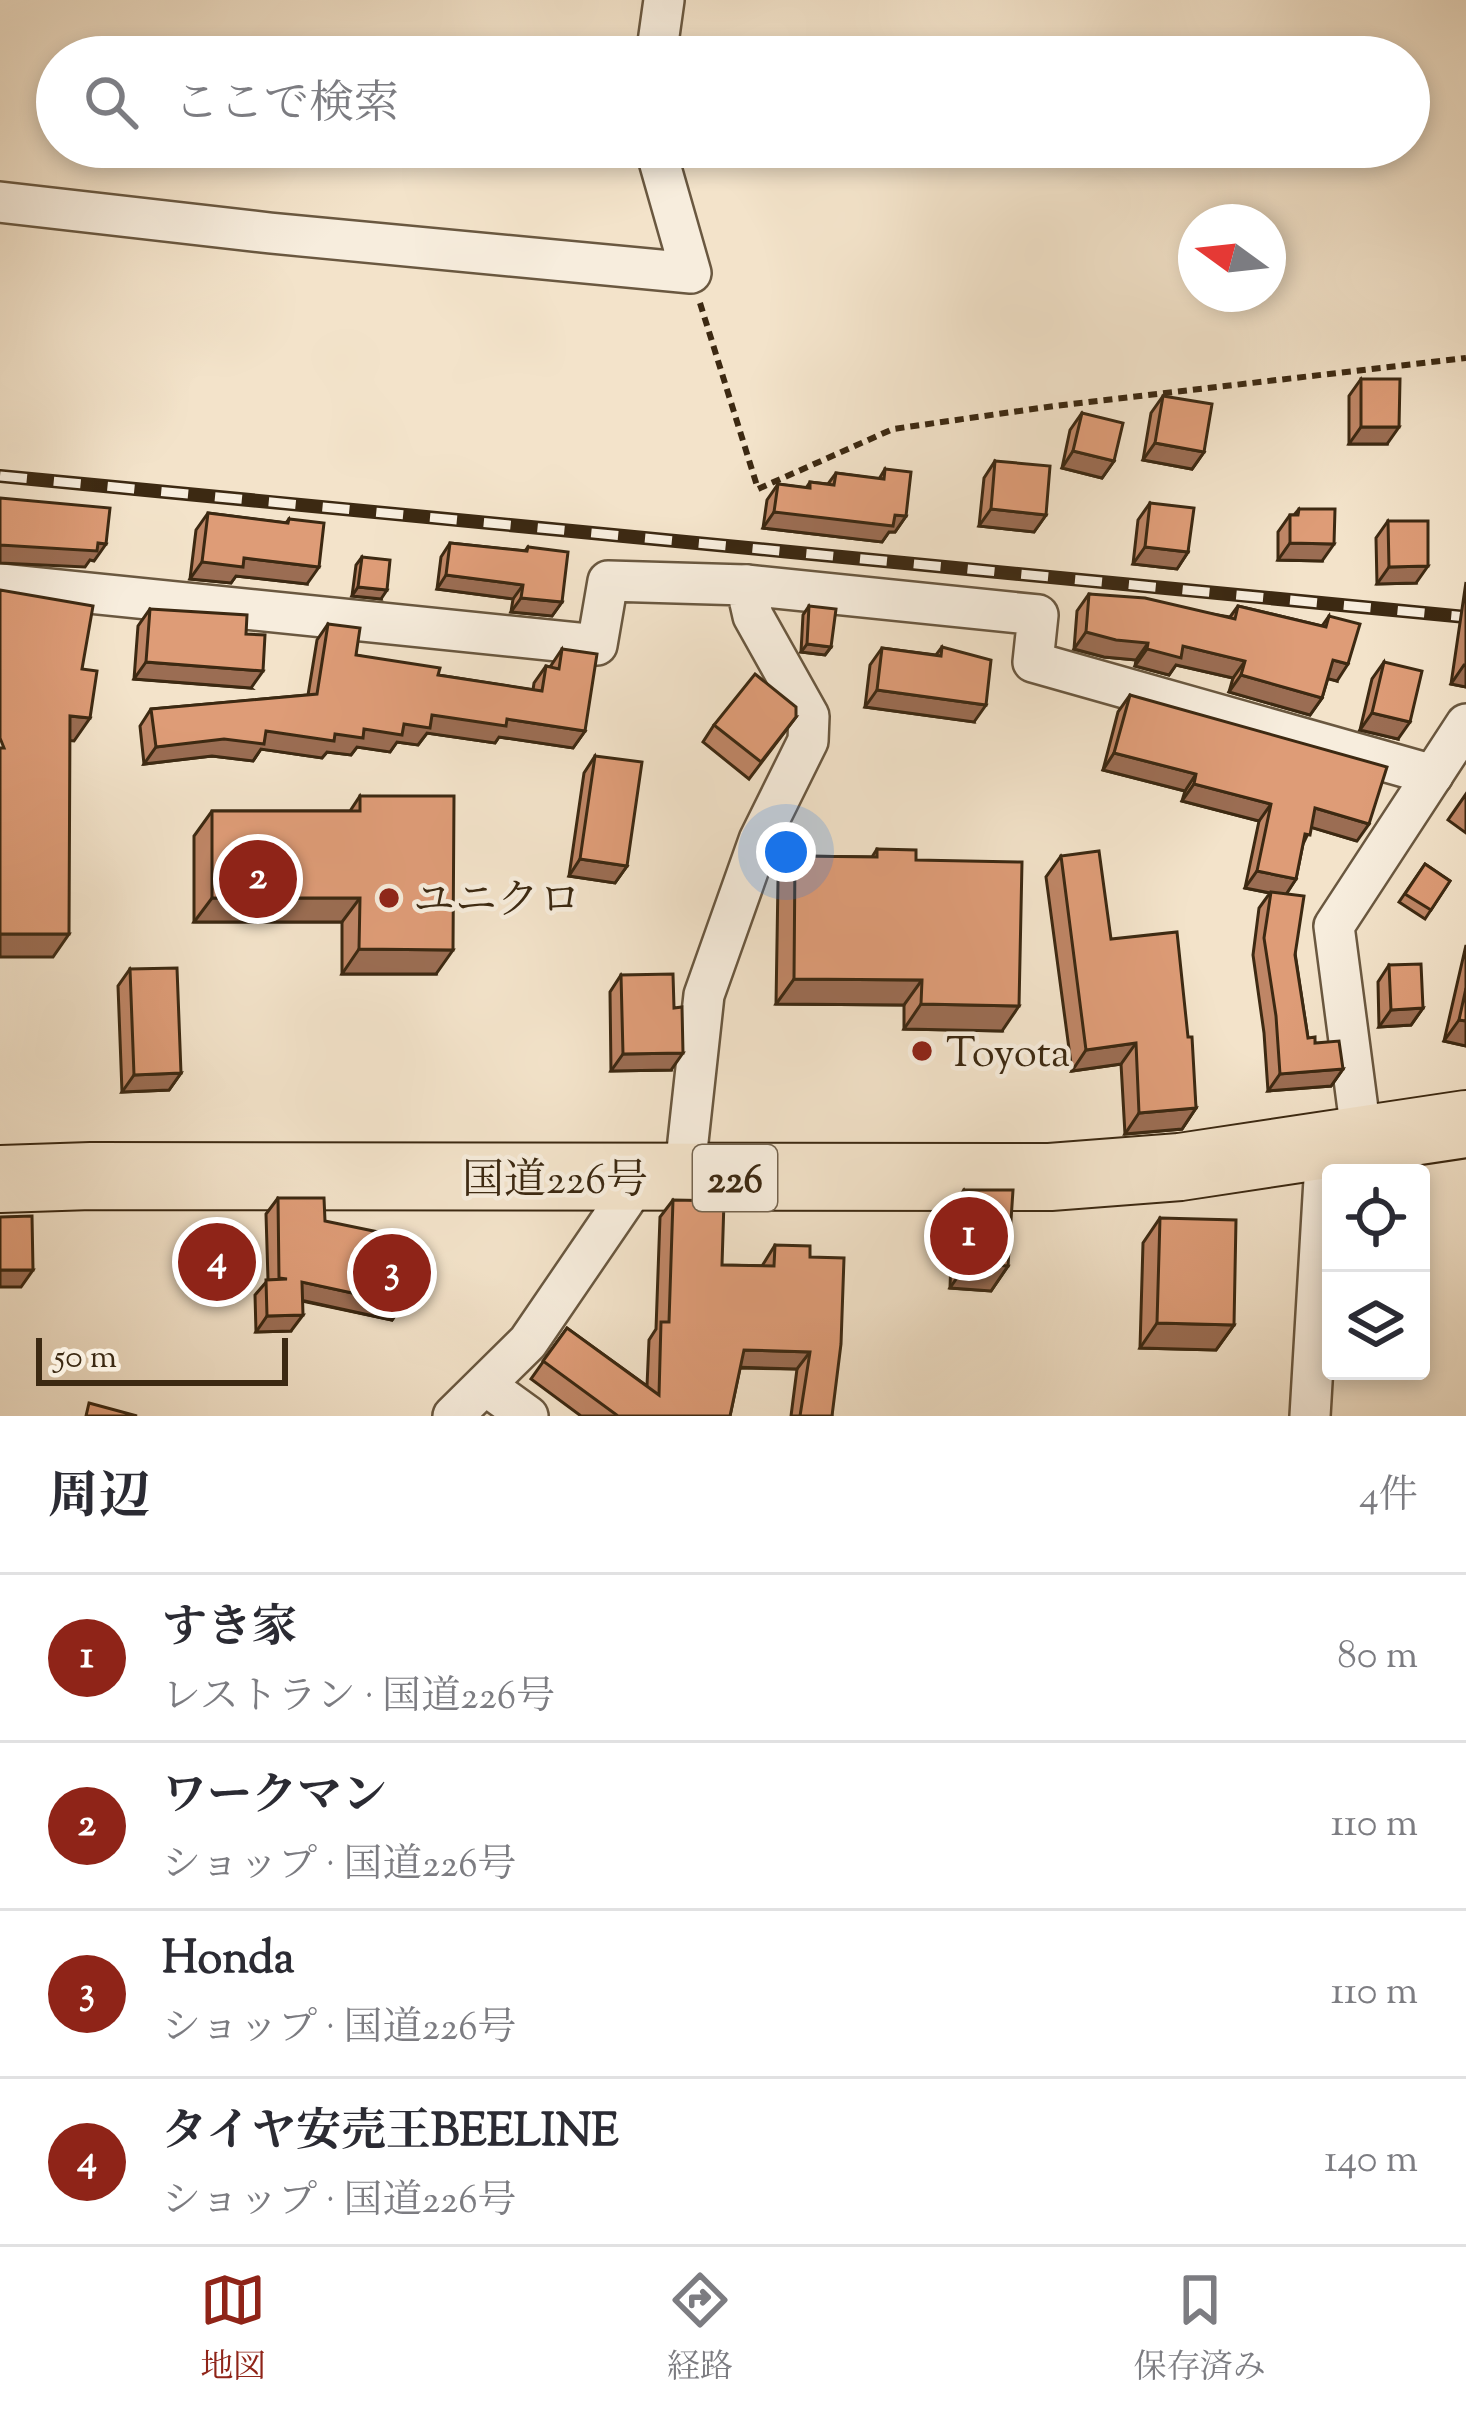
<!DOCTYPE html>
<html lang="ja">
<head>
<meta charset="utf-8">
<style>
	:root { --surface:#fff; --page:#f2f2f3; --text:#2b2b33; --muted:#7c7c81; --line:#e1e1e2; --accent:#8f2418 }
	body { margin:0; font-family:"Sorts Mill Goudy","Noto Serif JP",serif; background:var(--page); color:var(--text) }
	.controls { position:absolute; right:36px; bottom:36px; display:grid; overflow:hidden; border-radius:12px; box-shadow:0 6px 18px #0003 }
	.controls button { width:108px; height:108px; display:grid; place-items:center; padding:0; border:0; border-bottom:3px solid var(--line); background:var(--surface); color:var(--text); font:60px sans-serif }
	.compass { position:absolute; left:1178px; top:204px; width:108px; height:108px; border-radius:50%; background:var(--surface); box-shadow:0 6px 18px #0003; rotate:285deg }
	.scale { position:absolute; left:36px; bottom:30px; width:252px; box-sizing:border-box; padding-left:12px; border:6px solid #3c2912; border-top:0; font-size:33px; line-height:42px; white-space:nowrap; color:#3c2912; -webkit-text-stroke:9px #f7eddd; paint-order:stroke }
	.you { position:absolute; left:786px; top:852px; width:42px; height:42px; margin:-30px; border:9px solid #fff; border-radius:50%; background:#1a73e8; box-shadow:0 0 0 18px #1a73e833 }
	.badge { display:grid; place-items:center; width:78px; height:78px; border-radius:50%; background:var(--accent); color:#fff; font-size:39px; font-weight:700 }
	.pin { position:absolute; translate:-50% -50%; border:6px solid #fff; box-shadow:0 3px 12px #0006 }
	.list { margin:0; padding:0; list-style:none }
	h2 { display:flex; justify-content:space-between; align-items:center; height:156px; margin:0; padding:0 48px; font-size:51px }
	h2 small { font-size:39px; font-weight:400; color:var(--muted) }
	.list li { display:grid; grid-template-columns:78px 1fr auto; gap:36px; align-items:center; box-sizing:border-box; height:168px; padding:0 48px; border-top:3px solid var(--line) }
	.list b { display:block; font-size:45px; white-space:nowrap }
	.list p { margin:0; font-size:39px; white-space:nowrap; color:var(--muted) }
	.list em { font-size:39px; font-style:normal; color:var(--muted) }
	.icon { flex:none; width:66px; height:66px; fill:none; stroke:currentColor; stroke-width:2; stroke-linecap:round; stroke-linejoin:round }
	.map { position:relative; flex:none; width:1466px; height:1416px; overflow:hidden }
	.search { position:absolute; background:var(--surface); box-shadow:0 6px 18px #0003; left:36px; right:36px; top:36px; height:132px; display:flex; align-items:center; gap:30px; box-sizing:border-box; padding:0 42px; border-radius:66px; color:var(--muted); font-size:45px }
	.sheet { height:828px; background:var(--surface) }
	nav { display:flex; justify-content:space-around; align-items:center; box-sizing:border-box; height:168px; border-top:3px solid var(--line); background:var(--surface); font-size:33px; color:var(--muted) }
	nav a { display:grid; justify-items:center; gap:6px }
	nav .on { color:var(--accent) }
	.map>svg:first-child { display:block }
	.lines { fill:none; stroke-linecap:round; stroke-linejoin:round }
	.minor-casing { stroke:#6a5840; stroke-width:44 }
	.trunk-casing { stroke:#3c2912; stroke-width:70 }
	.path { stroke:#3c2912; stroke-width:6; stroke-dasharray:9 6; stroke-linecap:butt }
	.minor { stroke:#f7eddd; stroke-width:39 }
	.trunk { stroke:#f3e3ca; stroke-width:66 }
	.rail-casing { stroke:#3c2912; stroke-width:14 }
	.rail { stroke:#f7eddd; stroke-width:9; stroke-dasharray:27; stroke-linecap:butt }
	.wall { fill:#bf8666; stroke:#3c2912; stroke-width:3 }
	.shaded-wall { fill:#9b6d53; stroke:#3c2912; stroke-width:3 }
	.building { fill:#de9c77; stroke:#3c2912; stroke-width:3 }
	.poi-dot { fill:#8f2418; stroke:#f7eddd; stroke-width:4.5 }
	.labels { text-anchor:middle; stroke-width:9; stroke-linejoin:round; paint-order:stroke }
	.shield { fill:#f7eddd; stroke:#74644f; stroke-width:3 }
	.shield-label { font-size:39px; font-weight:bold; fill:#3c2912 }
	.poi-label { font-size:42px; fill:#3c2912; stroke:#f7eddd; text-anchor:start }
	.street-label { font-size:42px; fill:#3c2912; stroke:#f7eddd }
</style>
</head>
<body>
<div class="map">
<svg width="1466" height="1416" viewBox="0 0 1466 1416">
	<rect width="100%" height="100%" fill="#f3e3ca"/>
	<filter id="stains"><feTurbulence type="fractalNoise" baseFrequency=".00167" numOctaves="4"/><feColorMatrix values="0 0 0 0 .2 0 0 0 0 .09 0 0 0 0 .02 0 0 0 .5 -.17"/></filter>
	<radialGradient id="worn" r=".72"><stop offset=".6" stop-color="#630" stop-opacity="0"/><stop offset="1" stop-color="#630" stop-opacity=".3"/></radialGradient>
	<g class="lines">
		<defs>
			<g id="minor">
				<path d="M 656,57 L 664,0"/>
				<path d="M 0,202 L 270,233 L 691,273 L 655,147"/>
				<path d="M 0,584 L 597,645 L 608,581 L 746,585 L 753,616 L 809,716 L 808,741 L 759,840 L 704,995 L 684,1178"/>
				<path d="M 746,585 L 1038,615 L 1033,662 L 1433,775"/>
				<path d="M 1362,1140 L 1334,926 L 1466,724"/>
				<path d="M 485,1385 L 528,1416"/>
				<path d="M 453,1416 L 528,1342 L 640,1178"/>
				<path d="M 1310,1416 L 1326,1146"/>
			</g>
			<path id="trunk" d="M 0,1179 L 91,1176 L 1050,1177 L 1180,1167 L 1466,1124"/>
		</defs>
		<!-- minor casing -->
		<use href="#minor" class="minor-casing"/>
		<!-- trunk casing -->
		<use href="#trunk" class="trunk-casing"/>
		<!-- path -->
		<path class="path" d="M 700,303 L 758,489 L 893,429 L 1054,406 L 1466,358"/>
		<!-- minor -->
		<use href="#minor" class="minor"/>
		<!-- trunk -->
		<use href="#trunk" class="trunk"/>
		<defs>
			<path id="rail" d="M 0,476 L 1466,617"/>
		</defs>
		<!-- rail casing -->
		<use href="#rail" class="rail-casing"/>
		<!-- rail -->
		<use href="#rail" class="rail"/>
	</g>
	<!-- wall -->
	<g class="wall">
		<path d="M 1361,379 L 1387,444 L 1349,444 L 1349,396 Z"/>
		<path d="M 1163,396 L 1204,452 L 1192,469 L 1143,460 L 1151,413 Z"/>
		<path d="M 1082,413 L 1114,461 L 1102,478 L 1062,468 L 1070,430 Z"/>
		<path d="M 995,461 L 1046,515 L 1034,532 L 979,526 L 984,478 Z"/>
		<path d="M 885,469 L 906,516 L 895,532 L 889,532 L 882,542 L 763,528 L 767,500 L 778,484 L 806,488 L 810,482 L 828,484 L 836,473 L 879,479 Z"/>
		<path d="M 1150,503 L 1188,552 L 1177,569 L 1133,564 L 1138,520 Z"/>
		<path d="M 1299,509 L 1322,561 L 1278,560 L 1278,532 L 1290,515 L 1294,515 Z"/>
		<path d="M 208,513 L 286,523 L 289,519 L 307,584 L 236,576 L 231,583 L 190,579 L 196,530 Z"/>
		<path d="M 1388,521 L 1416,583 L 1377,584 L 1376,538 Z"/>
		<path d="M 450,543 L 525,551 L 528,547 L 562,602 L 552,616 L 511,612 L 513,599 L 437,589 L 441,557 Z"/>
		<path d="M 362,557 L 381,599 L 352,596 L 356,565 Z"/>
		<path d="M 1466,582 L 1466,687 L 1451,684 Z"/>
		<path d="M 1089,594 L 1230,617 L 1238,606 L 1322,626 L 1329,616 L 1337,681 L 1328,678 L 1322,698 L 1310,715 L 1229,692 L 1233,678 L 1176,665 L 1169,675 L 1135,666 L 1136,660 L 1104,657 L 1074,649 L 1077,611 Z"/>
		<path d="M 809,606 L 831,647 L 825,655 L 801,652 L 803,615 Z"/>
		<path d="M 150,609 L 251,688 L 134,679 L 138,626 Z"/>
		<path d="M 328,624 L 356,655 L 438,675 L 533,690 L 534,683 L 546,666 L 550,667 L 562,649 L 585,731 L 573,748 L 499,737 L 495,743 L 427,733 L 418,745 L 397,742 L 390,752 L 357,747 L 351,755 L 327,752 L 322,758 L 261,749 L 253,761 L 212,756 L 144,764 L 140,726 L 151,709 L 308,695 L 317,640 Z"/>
		<path d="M 942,647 L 974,722 L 865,707 L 870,665 L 882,648 L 936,655 Z"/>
		<path d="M 1384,662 L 1398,739 L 1360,730 L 1372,679 Z"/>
		<path d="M 1130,695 L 1357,841 L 1311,827 L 1303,844 L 1296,879 L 1286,894 L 1308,1038 L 1343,1069 L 1331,1086 L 1268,1091 L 1264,1033 L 1253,955 L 1259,908 L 1270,893 L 1245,888 L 1259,821 L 1182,801 L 1185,791 L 1103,770 L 1118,712 Z"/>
		<path d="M 796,717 L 749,779 L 703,742 L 714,725 Z"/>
		<path d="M 595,756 L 627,866 L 615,883 L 569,876 L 584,773 Z"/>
		<path d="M 1466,794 L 1466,833 L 1448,820 Z"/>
		<path d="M 360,796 L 436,974 L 342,974 L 342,922 L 194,922 L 194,836 L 212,811 L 350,811 Z"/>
		<path d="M 877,849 L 916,860 L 1002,1031 L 904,1029 L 904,1005 L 776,1004 L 778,881 L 795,856 L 872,857 Z"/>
		<path d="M 1061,856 L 1111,939 L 1188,1037 L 1196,1108 L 1182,1129 L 1125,1134 L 1121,1064 L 1072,1071 L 1046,877 Z"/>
		<path d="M 1425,864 L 1450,881 L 1425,919 L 1399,902 Z"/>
		<path d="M 1466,945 L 1466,1046 L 1444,1041 Z"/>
		<path d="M 1389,965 L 1423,1008 L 1411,1025 L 1379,1027 L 1378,982 Z"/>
		<path d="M 130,969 L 181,1073 L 169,1090 L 122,1092 L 118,986 Z"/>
		<path d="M 621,975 L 671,1070 L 611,1071 L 610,992 Z"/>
		<path d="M 964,1190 L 1008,1266 L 991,1291 L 950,1288 L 951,1260 L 944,1259 L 946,1214 Z"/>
		<path d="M 278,1198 L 325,1221 L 403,1304 L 392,1320 L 302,1301 L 291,1331 L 256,1332 L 255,1295 L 268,1280 L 266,1214 Z"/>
		<path d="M 673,1200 L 722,1265 L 762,1266 L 775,1245 L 810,1257 L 832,1416 L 791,1416 L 797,1369 L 740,1368 L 730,1416 L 581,1416 L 531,1379 L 567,1328 L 647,1386 L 649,1340 L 656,1329 L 660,1217 Z"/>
		<path d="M 1160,1218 L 1234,1325 L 1216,1350 L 1140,1348 L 1143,1243 Z"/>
	</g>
	<!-- shaded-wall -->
	<g class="shaded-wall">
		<path d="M 1361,427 L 1399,427 L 1387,444 L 1349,444 Z"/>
		<path d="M 1155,443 L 1204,452 L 1192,469 L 1143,460 Z"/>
		<path d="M 1073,451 L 1114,461 L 1102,478 L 1062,468 Z"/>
		<path d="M 991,509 L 1046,515 L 1034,532 L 979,526 Z"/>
		<path d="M 774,512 L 895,515 L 906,516 L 895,532 L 889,532 L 882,542 L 763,528 Z"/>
		<path d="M 98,543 L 106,544 L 94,561 L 90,560 L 85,567 L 0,563 L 0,545 Z"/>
		<path d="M 1290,543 L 1334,544 L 1322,561 L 1278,560 Z"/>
		<path d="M 1145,547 L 1188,552 L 1177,569 L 1133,564 Z"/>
		<path d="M 244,558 L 319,567 L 307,584 L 236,576 L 231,583 L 190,579 L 202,562 Z"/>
		<path d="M 1428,566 L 1416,583 L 1377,584 L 1389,567 Z"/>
		<path d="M 446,575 L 523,585 L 513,599 L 437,589 Z"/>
		<path d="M 358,587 L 387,590 L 381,599 L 352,596 Z"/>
		<path d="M 521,598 L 562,602 L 552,616 L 511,612 Z"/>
		<path d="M 1086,632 L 1148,643 L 1136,660 L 1104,657 L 1074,649 Z"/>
		<path d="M 807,644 L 831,647 L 825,655 L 801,652 Z"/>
		<path d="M 1183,646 L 1245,661 L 1233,678 L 1176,665 L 1169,675 L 1135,666 L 1147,649 Z"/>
		<path d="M 1333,660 L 1348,664 L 1337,681 L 1321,677 Z"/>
		<path d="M 146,662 L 263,671 L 251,688 L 134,679 Z"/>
		<path d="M 1464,665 L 1466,665 L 1466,687 L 1451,684 Z"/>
		<path d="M 1241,675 L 1322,698 L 1310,715 L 1229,692 Z"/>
		<path d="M 877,690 L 986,705 L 974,722 L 865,707 Z"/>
		<path d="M 1372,713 L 1410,722 L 1398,739 L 1360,730 Z"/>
		<path d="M 432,715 L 507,719 L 585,731 L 573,748 L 499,737 L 495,743 L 427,733 L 418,745 L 397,742 L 390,752 L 357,747 L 351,755 L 327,752 L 322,758 L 261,749 L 253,761 L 212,756 L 144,764 L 156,747 L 266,731 L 335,734 L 404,724 Z"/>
		<path d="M 70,716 L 90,718 L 74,741 L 54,739 Z"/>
		<path d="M 1114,753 L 1196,774 L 1185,791 L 1103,770 Z"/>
		<path d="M 1194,784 L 1271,804 L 1259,821 L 1182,801 Z"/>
		<path d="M 1315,808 L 1369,824 L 1357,841 L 1303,825 Z"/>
		<path d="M 580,859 L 627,866 L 615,883 L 569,876 Z"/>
		<path d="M 1257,871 L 1296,879 L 1285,896 L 1245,888 Z"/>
		<path d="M 212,898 L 360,898 L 342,922 L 194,922 Z"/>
		<path d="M 0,934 L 69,934 L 53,957 L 0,957 Z"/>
		<path d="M 359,949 L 453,950 L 436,974 L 342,974 Z"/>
		<path d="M 794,979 L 922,980 L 904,1005 L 776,1004 Z"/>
		<path d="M 921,1004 L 1019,1006 L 1002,1031 L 904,1029 Z"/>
		<path d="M 1423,1008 L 1411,1025 L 1379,1027 L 1391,1010 Z"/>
		<path d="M 1459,1020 L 1466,1021 L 1466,1046 L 1444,1041 Z"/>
		<path d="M 1136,1043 L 1121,1064 L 1072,1071 L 1086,1050 Z"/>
		<path d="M 683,1053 L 671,1070 L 611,1071 L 623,1054 Z"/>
		<path d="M 1343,1069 L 1331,1086 L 1268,1091 L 1280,1074 Z"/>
		<path d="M 181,1073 L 169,1090 L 122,1092 L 134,1075 Z"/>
		<path d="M 1196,1108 L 1182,1129 L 1125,1134 L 1139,1113 Z"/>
		<path d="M 961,1234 L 969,1235 L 951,1260 L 944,1259 Z"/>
		<path d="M 967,1263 L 1008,1266 L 991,1291 L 950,1288 Z"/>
		<path d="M 0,1270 L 33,1270 L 21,1287 L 0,1287 Z"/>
		<path d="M 302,1282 L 403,1304 L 392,1320 L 291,1298 Z"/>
		<path d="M 303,1315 L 291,1331 L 256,1332 L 267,1316 Z"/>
		<path d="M 1157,1323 L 1234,1325 L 1216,1350 L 1140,1348 Z"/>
		<path d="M 744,1350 L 810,1352 L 797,1369 L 732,1367 Z"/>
		<path d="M 1339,1371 L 1371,1371 L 1368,1375 L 1338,1373 Z"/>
	</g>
	<!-- building -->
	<g class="building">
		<path d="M 1361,379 L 1400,379 L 1399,427 L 1361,427 Z"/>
		<path d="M 1163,396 L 1212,404 L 1204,452 L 1155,443 Z"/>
		<path d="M 1082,413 L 1123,423 L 1114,461 L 1073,451 Z"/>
		<path d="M 995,461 L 1050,466 L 1046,515 L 991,509 Z"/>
		<path d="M 885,469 L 911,472 L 906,516 L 895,515 L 893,526 L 774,512 L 778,484 L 810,488 L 810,482 L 834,485 L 836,473 L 884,479 Z"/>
		<path d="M 0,498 L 110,508 L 106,544 L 98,543 L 97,551 L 0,545 Z"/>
		<path d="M 1150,503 L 1194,508 L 1188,552 L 1145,547 Z"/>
		<path d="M 1299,509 L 1335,509 L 1334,544 L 1290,543 L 1290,515 L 1298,515 Z"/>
		<path d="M 208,513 L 288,523 L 289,519 L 324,523 L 319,567 L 244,558 L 243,567 L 202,562 Z"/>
		<path d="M 1388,521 L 1428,521 L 1428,566 L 1389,567 Z"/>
		<path d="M 450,543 L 527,551 L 528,547 L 568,552 L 562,602 L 521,598 L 523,585 L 446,575 Z"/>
		<path d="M 362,557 L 390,560 L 387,590 L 358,587 Z"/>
		<path d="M 0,590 L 93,606 L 82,669 L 97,671 L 90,718 L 70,716 L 69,934 L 0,934 L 0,748 L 4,748 L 0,738 Z"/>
		<path d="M 1089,594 L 1145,598 L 1235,619 L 1238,606 L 1326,627 L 1329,616 L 1360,624 L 1348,664 L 1333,660 L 1322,698 L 1241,675 L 1245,661 L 1183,646 L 1181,658 L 1147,649 L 1148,643 L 1116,640 L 1086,632 Z"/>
		<path d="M 809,606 L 836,609 L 831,647 L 807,644 Z"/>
		<path d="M 150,609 L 247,615 L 246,634 L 265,635 L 263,671 L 146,662 Z"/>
		<path d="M 328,624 L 360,628 L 356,655 L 440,668 L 438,675 L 542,691 L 546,666 L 559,669 L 562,649 L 597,654 L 585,731 L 507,719 L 506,726 L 432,715 L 430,728 L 404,724 L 402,735 L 364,729 L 363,738 L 335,734 L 334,741 L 266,731 L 264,744 L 224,739 L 156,747 L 151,709 L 317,694 Z"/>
		<path d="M 942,647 L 991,660 L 986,705 L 877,690 L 882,648 L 941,656 Z"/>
		<path d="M 1384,662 L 1422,671 L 1410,722 L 1372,713 Z"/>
		<path d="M 755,674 L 796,707 L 796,717 L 761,762 L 714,725 Z"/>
		<path d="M 1130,695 L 1387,767 L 1369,824 L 1315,808 L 1310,835 L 1305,834 L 1296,879 L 1257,871 L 1271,804 L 1194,784 L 1196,774 L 1114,753 Z"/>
		<path d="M 595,756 L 642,762 L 627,866 L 580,859 Z"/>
		<path d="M 360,796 L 454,796 L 453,950 L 359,949 L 360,898 L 212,898 L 212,811 L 360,811 Z"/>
		<path d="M 877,849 L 916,850 L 916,860 L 1022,862 L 1019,1006 L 921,1004 L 922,980 L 794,979 L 795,856 L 877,857 Z"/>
		<path d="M 1099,851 L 1111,939 L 1177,932 L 1188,1037 L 1192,1037 L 1196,1108 L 1139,1113 L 1136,1043 L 1086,1050 L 1061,856 Z"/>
		<path d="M 1425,864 L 1450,881 L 1431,910 L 1405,894 Z"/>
		<path d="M 1271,892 L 1304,896 L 1295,955 L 1308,1038 L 1315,1037 L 1315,1043 L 1339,1041 L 1343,1069 L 1280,1074 L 1276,1016 L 1264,938 Z"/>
		<path d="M 1421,964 L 1423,1008 L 1391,1010 L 1389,965 Z"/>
		<path d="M 177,968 L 181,1073 L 134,1075 L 130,969 Z"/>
		<path d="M 673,974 L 674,1008 L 682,1007 L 683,1053 L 623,1054 L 621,975 Z"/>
		<path d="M 1466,988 L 1466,1021 L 1459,1020 Z"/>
		<path d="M 964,1190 L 1013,1190 L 1008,1266 L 967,1263 L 969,1235 L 961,1234 Z"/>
		<path d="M 278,1198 L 324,1198 L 325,1221 L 417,1240 L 403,1304 L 302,1282 L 303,1315 L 267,1316 L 266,1280 L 287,1279 L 279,1278 Z"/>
		<path d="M 673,1200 L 724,1201 L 722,1265 L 774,1266 L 775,1245 L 810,1246 L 810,1257 L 844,1258 L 841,1344 L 832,1416 L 800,1416 L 810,1352 L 744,1350 L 730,1416 L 618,1416 L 543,1361 L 567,1328 L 659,1395 L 661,1322 L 669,1322 Z"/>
		<path d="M 32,1216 L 33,1270 L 0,1270 L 0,1217 Z"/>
		<path d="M 1160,1218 L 1236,1220 L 1234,1325 L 1157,1323 Z"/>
		<path d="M 89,1403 L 137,1416 L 86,1416 Z"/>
	</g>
	<!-- markers -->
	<g class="poi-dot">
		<circle cx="389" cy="898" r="12"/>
		<circle cx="922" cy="1051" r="12"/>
	</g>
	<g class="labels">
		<!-- shield labels -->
		<rect class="shield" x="693" y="1145" width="84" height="66" rx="9"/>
		<g class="shield-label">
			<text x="735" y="1192">226</text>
		</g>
		<!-- poi labels -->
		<g class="poi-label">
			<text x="413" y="913">ユニクロ</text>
			<text x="946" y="1066">Toyota</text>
		</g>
		<!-- street labels -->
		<g class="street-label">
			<text x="555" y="1193">国道226号</text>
		</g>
	</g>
	<rect width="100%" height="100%" filter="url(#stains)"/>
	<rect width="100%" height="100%" fill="url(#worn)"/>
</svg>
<div class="controls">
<button><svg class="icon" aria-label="locate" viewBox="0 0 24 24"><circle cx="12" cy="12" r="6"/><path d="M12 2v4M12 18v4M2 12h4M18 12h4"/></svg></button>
<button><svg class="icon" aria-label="layers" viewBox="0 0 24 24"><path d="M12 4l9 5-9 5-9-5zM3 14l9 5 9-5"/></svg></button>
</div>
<svg class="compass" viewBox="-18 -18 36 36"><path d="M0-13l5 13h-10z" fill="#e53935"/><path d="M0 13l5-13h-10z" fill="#7c7c81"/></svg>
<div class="scale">50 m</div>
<div class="you"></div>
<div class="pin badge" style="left:969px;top:1236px">1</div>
<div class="pin badge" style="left:258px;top:879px">2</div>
<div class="pin badge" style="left:392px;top:1273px">3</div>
<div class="pin badge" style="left:217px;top:1262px">4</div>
<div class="search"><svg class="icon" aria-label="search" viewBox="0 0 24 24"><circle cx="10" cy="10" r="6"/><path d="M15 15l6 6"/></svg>ここで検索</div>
</div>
<section class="sheet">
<h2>周辺<small>4件</small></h2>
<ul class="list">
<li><span class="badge">1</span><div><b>すき家</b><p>レストラン · 国道226号</p></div><em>80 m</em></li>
<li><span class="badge">2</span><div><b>ワークマン</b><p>ショップ · 国道226号</p></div><em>110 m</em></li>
<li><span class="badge">3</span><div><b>Honda</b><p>ショップ · 国道226号</p></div><em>110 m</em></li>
<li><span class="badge">4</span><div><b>タイヤ安売王BEELINE</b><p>ショップ · 国道226号</p></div><em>140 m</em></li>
</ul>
</section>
<nav>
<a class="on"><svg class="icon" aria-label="map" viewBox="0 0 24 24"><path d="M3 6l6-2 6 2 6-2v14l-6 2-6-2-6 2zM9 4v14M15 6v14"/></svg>地図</a>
<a><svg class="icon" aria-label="directions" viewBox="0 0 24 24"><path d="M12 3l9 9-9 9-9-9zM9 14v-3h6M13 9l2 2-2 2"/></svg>経路</a>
<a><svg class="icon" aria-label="saved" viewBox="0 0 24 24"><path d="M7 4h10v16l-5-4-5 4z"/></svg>保存済み</a>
</nav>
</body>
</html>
